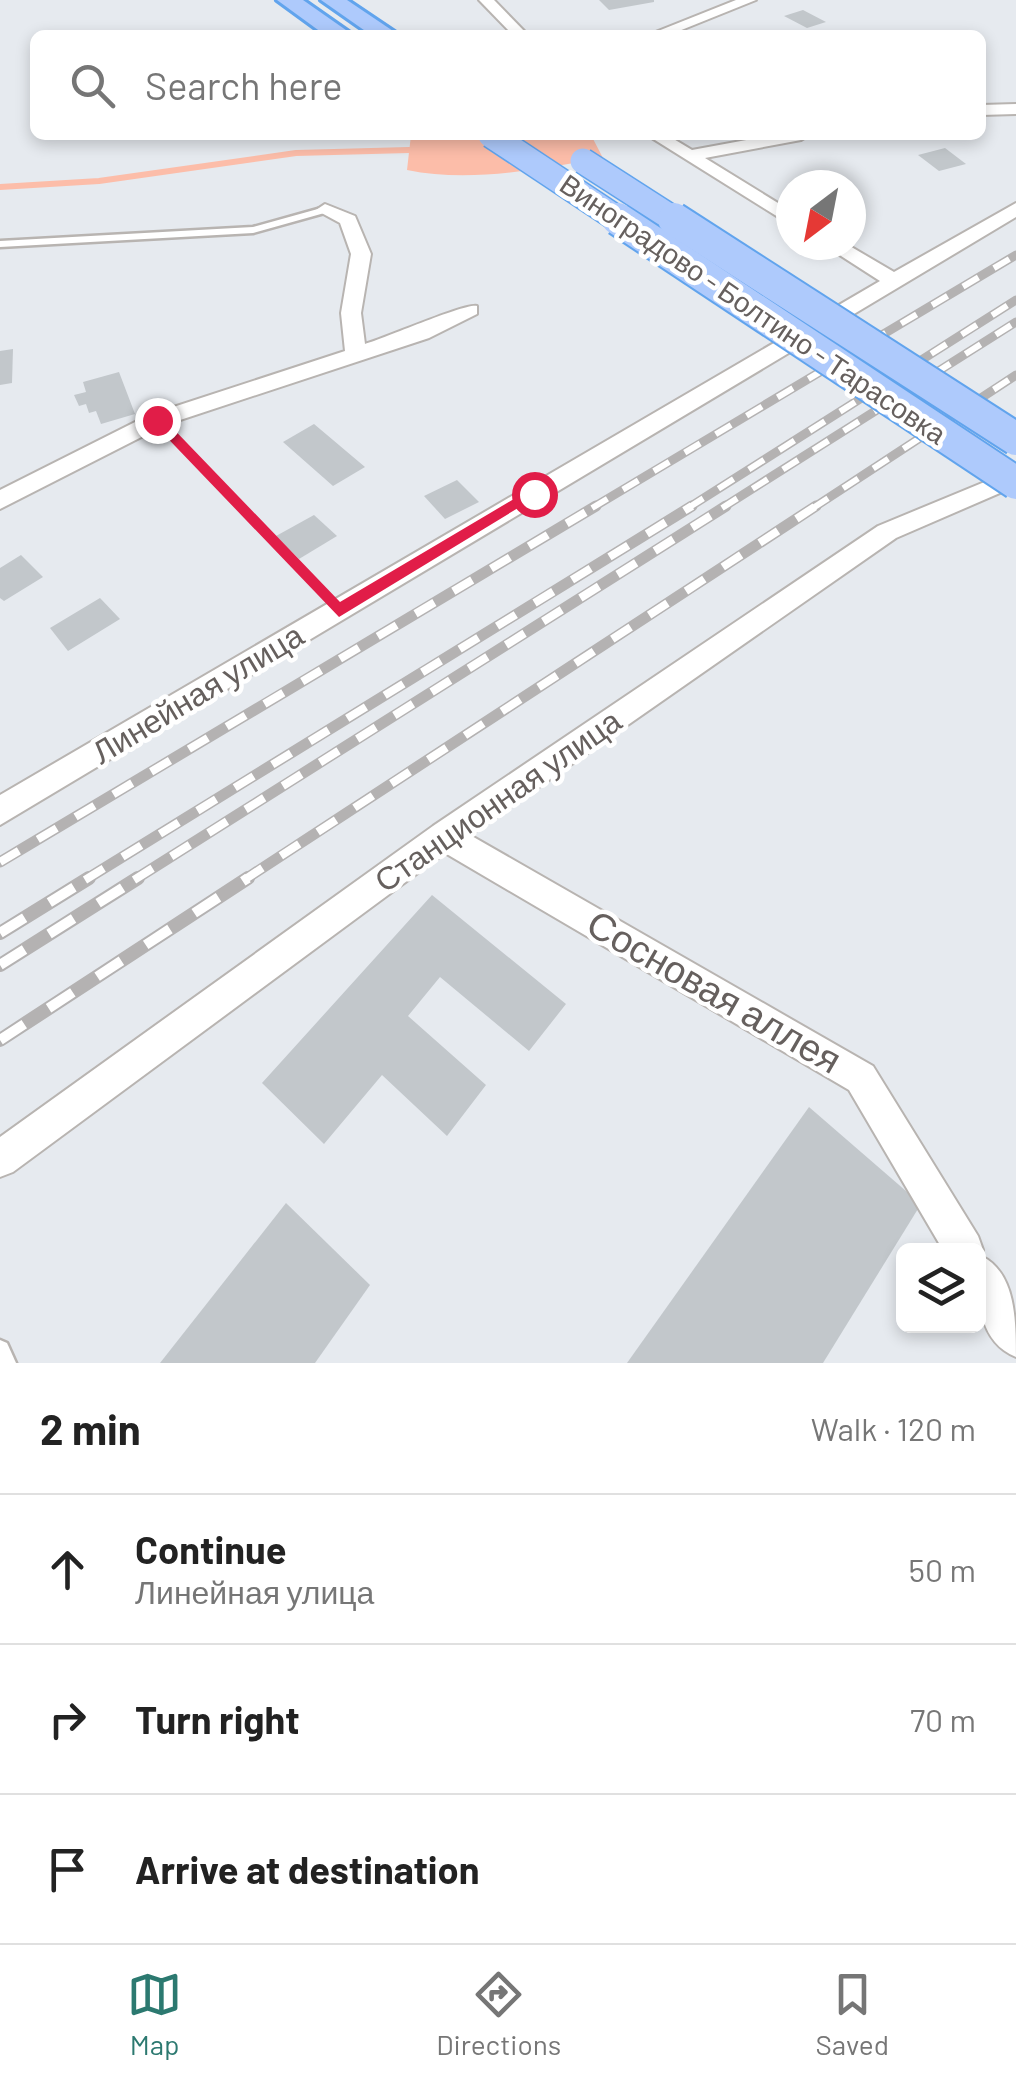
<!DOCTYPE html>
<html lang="en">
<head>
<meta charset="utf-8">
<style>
	:root { --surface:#fff; --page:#f2f2f2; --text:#222; --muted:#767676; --line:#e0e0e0; --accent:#2c7970 }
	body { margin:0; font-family:Barlow,sans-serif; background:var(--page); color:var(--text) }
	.controls { position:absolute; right:30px; bottom:30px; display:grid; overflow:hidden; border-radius:15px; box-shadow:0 5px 15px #0003 }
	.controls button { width:90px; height:90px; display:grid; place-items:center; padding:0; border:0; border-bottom:2px solid var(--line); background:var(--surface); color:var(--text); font:50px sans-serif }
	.compass { position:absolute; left:776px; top:170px; width:90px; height:90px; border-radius:50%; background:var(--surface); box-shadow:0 5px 15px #0003; rotate:212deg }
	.stop { position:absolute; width:30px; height:30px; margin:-22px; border:8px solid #e11d48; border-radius:50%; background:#fff }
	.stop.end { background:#e11d48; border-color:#fff; box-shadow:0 2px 10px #0008 }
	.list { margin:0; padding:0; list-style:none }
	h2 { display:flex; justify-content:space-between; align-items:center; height:130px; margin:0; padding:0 40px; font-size:42px }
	h2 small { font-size:32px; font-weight:400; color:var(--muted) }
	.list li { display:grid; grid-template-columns:65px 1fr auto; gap:30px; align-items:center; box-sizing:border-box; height:150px; padding:0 40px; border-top:2px solid var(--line) }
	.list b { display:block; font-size:38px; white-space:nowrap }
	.list p { margin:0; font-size:32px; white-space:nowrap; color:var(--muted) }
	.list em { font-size:32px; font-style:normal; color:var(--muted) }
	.icon { flex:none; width:55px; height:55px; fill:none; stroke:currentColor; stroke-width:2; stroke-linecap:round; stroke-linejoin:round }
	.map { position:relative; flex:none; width:1016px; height:1363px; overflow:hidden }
	.search { position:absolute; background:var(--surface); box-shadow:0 5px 15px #0003; left:30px; right:30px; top:30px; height:110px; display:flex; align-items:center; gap:25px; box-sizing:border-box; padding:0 35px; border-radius:15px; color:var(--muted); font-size:38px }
	.sheet { height:580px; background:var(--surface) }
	nav { display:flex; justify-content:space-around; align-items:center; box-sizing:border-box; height:140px; border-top:2px solid var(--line); background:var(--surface); font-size:28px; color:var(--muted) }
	nav a { display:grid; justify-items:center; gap:5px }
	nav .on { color:var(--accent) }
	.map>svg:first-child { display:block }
	.water { fill:#fcbda9 }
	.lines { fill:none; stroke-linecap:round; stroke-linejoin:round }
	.stream { stroke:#fcbda9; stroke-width:6 }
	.building { fill:#c2c7cb }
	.lane-casing { stroke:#b8b4b1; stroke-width:5 }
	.street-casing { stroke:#b8b4b1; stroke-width:4 }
	.primary-casing { stroke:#61a4ed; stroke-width:6 }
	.path-far1 { stroke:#d7a7d4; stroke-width:5; stroke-dasharray:8 4; stroke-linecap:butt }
	.path { stroke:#d7a7d4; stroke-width:6; stroke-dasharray:10 5; stroke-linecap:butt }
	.lane { fill:#fff; fill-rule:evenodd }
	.street { fill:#fff; fill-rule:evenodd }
	.primary { fill:#aecafc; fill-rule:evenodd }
	.rail-far2-casing { stroke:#b4b2b2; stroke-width:9 }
	.rail-far1-casing { stroke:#b4b2b2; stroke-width:11 }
	.rail-casing { stroke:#b4b2b2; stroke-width:14 }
	.rail-far2 { stroke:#fff; stroke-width:6; stroke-dasharray:18; stroke-linecap:butt }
	.rail-far1 { stroke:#fff; stroke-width:8; stroke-dasharray:22; stroke-linecap:butt }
	.rail { stroke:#fff; stroke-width:10; stroke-dasharray:29; stroke-linecap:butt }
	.primary-bridge-far1-casing { stroke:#61a4ed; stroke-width:28; stroke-linecap:butt }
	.primary-bridge-casing { stroke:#61a4ed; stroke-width:36; stroke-linecap:butt }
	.primary-bridge-far1 { stroke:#aecafc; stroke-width:25 }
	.primary-bridge { stroke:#aecafc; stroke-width:32 }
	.route { fill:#e11d48 }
	.labels { text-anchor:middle; stroke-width:9; stroke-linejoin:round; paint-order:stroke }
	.far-street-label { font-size:28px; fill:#66605e; stroke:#fff }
	.street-label { font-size:32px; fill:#66605e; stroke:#fff }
	.near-street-label { font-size:38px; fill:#66605e; stroke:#fff }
</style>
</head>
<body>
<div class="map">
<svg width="1016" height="1363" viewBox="0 0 1016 1363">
	<rect width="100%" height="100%" fill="#e6eaef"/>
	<!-- water -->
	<path class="water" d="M 411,135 L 591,135 L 603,158 C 540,169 470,183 407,170 Z"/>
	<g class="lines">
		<!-- stream -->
		<path class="stream" d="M 0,187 L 99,181 L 296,153 L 409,150"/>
	</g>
	<!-- building -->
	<g class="building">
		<path d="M 599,0 L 654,0 L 654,2 L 609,10 Z"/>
		<path d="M 803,10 L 826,22 L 807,28 L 784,16 Z"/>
		<path d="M 945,148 L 966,164 L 939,171 L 918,155 Z"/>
		<path d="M 13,349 L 12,383 L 0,385 L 0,351 Z"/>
		<path d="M 119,372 L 135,414 L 101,424 L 96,411 L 89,413 L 86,404 L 79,406 L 74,395 L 86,392 L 83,382 Z"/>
		<path d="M 314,424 L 365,467 L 333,486 L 283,442 Z"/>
		<path d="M 457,480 L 479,502 L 445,519 L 424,496 Z"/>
		<path d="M 314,515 L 337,536 L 299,559 L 276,536 Z"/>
		<path d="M 21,555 L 43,577 L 4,601 L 0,598 L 0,568 Z"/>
		<path d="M 100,598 L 120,619 L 68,651 L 50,628 Z"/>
		<path d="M 432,895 L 566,1004 L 529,1051 L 440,977 L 408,1016 L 486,1085 L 447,1136 L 382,1075 L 324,1144 L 262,1083 Z"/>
		<path d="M 809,1107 L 921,1204 L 823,1363 L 627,1363 Z"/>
		<path d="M 286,1203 L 370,1285 L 315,1363 L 160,1363 Z"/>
	</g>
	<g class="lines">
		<defs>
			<g id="lane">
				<path d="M 325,207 L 328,208 L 328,212 L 253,233 L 0,247 L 0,241 L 253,227 Z"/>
				<path d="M 0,1340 L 7,1343 L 16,1363 L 0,1363 Z"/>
			</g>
			<g id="street">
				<path d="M 479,0 L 494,0 L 528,35 L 513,35 Z"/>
				<path d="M 736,0 L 756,0 L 669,35 L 648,35 Z"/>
				<path d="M 1016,104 L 1016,114 L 981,115 L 981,105 Z"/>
				<path d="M 647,135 L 667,135 L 692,150 L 774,135 L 809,135 L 801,140 L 705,158 L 791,211 L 791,225 Z"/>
				<path d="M 1016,203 L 1016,217 L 0,825 L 0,795 L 880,281 L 824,245 L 848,245 L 894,272 Z"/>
				<path d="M 325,204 L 355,216 L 371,254 L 361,313 L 365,344 C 386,338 465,303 477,306 L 477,314 L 429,338 L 165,425 L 0,509 L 0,490 L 149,415 L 345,351 L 341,313 L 351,254 L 340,223 L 316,210 Z"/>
				<path d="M 1016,469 L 1016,486 L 896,538 L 470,835 L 873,1066 L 978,1236 L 983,1250 L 981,1256 C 1016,1272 1016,1322 1016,1357 C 974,1340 978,1289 978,1250 L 943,1250 L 849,1090 L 445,853 L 13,1172 L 0,1177 L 0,1137 L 433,826 L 878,526 Z"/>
			</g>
			<g id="primary">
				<path d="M 277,0 L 303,0 L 353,35 L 325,35 Z"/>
				<path d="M 321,0 L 347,0 L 399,35 L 371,35 Z"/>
			</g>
		</defs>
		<!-- lane casing -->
		<use href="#lane" class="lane-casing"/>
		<!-- street casing -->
		<use href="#street" class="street-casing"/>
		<!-- primary casing -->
		<use href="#primary" class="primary-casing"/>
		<!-- path-far1 -->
		<path class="path-far1" d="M 175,439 L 241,508"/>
		<!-- path -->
		<path class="path" d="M 239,506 L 319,589"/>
		<!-- lane -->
		<use href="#lane" class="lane"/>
		<!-- street -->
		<use href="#street" class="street"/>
		<!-- primary -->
		<use href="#primary" class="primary"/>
		<defs>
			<g id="rail-far2">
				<path d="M 592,508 L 1016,255"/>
				<path d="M 688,508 L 1016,300"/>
				<path d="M 722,508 L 1016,322"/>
				<path d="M 813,508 L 1016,375"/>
			</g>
			<g id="rail-far1">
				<path d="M 0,862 L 596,506"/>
				<path d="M 85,880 L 692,506"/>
				<path d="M 134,880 L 726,506"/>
				<path d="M 244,880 L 816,506"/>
			</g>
			<g id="rail">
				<path d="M 0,933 L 89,878"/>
				<path d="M 0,965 L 138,878"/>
				<path d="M 0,1040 L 248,878"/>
			</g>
		</defs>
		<!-- rail-far2 casing -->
		<use href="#rail-far2" class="rail-far2-casing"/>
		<!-- rail-far1 casing -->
		<use href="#rail-far1" class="rail-far1-casing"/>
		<!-- rail casing -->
		<use href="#rail" class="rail-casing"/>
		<!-- rail-far2 -->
		<use href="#rail-far2" class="rail-far2"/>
		<!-- rail-far1 -->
		<use href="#rail-far1" class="rail-far1"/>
		<!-- rail -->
		<use href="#rail" class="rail"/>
		<defs>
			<g id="primary-bridge-far1">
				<path d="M 491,135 L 622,222"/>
				<path d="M 583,161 L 678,222"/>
			</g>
			<g id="primary-bridge">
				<path d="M 618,219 L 1016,483"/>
				<path d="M 674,219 L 1016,439"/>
			</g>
		</defs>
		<!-- primary-bridge-far1 casing -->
		<use href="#primary-bridge-far1" class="primary-bridge-far1-casing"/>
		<!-- primary-bridge casing -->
		<use href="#primary-bridge" class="primary-bridge-casing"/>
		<!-- primary-bridge-far1 -->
		<use href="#primary-bridge-far1" class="primary-bridge-far1"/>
		<!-- primary-bridge -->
		<use href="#primary-bridge" class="primary-bridge"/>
	</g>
	<!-- route -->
	<path class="route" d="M 153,417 L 162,417 L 340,602 L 529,490 L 541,494 L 339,617 L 153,423 Z"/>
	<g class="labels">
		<!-- far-street labels -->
		<g class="far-street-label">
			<text transform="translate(753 309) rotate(34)" y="10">Виноградово - Болтино - Тарасовка</text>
		</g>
		<!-- street labels -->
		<g class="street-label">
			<text transform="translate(198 694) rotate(-31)" y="11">Линейная улица</text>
			<text transform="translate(498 801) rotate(-35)" y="11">Станционная улица</text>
		</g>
		<!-- near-street labels -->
		<g class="near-street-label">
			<text transform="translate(714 992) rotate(30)" y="13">Сосновая аллея</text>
		</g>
	</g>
</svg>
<div class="controls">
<button><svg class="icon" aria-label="layers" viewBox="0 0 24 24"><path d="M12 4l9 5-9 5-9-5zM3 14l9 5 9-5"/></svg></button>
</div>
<svg class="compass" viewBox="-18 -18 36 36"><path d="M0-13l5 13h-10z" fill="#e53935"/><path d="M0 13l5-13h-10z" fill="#767676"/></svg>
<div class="stop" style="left:534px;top:494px"></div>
<div class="stop end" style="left:157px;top:420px"></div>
<div class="search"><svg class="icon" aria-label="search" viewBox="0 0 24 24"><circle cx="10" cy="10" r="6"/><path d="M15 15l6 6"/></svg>Search here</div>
</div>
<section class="sheet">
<h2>2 min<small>Walk · 120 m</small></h2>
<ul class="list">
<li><svg class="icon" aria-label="ahead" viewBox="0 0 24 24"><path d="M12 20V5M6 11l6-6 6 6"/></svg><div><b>Continue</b><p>Линейная улица</p></div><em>50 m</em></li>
<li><svg class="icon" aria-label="right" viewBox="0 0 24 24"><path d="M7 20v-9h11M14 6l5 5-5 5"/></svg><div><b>Turn right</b></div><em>70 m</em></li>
<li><svg class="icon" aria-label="arrive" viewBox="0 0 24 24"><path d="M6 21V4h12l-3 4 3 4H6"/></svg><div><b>Arrive at destination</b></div></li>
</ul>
</section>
<nav>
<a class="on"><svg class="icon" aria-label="map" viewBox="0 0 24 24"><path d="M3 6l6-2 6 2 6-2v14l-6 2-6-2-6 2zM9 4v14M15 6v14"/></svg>Map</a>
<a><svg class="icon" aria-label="directions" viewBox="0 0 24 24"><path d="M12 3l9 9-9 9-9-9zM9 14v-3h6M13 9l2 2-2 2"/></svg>Directions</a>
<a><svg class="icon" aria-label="saved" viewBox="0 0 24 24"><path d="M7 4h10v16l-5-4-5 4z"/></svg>Saved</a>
</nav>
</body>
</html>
